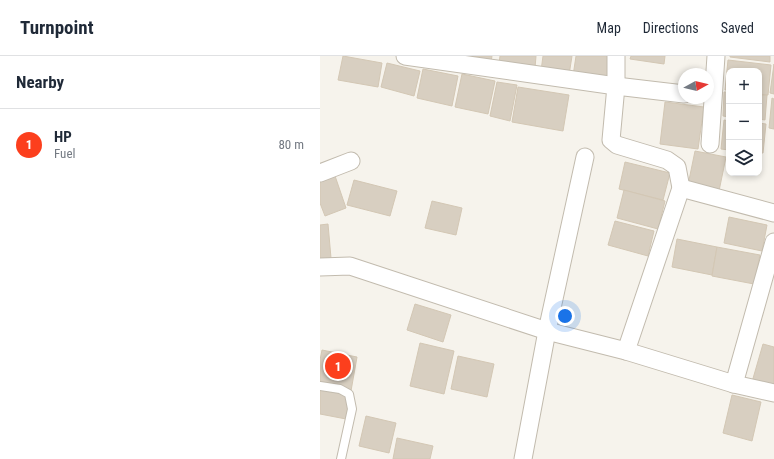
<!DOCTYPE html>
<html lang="en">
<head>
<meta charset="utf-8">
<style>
	:root { --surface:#fff; --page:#f2f2f3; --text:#1f2937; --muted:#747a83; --line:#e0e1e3; --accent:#fc3f1d }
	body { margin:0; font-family:"Roboto Condensed",sans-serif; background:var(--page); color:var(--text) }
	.controls { position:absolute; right:12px; top:12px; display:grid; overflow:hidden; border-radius:8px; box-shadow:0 2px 6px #0003 }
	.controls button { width:36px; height:36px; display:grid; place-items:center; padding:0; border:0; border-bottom:1px solid var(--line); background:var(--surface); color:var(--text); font:20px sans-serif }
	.compass { position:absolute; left:358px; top:12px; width:36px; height:36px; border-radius:50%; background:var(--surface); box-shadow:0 2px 6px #0003; rotate:82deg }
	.you { position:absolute; left:245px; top:260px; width:14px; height:14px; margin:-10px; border:3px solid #fff; border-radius:50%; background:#1a73e8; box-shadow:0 0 0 6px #1a73e833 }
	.badge { display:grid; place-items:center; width:26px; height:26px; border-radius:50%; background:var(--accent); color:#fff; font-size:13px; font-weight:700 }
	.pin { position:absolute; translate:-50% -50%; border:2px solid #fff; box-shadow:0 1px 4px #0006 }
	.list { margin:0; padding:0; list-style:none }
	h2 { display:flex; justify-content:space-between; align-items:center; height:52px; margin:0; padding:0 16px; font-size:17px }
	h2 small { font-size:13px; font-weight:400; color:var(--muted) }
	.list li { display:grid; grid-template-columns:26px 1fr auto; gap:12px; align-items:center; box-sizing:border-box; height:72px; padding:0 16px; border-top:1px solid var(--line) }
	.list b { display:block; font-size:15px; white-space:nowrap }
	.list p { margin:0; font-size:13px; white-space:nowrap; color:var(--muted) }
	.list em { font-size:13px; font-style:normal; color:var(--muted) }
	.icon { flex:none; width:22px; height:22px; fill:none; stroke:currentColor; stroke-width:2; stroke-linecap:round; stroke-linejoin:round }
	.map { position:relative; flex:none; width:454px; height:403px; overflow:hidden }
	header { display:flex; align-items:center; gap:24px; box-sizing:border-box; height:56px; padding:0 20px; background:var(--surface); border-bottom:1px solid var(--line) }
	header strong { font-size:19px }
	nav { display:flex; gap:22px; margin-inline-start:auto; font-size:14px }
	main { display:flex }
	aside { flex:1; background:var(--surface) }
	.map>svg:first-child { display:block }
	.building { fill:#d8cfc1; stroke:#d3c7b4 }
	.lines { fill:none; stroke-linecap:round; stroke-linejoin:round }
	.service-casing { stroke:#c2bbae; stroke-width:10 }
	.minor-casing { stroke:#c2bbae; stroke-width:19 }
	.service { stroke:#fff; stroke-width:8 }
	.minor { stroke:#fff; stroke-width:17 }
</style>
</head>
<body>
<header>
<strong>Turnpoint</strong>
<nav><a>Map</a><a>Directions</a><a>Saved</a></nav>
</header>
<main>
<aside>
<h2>Nearby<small></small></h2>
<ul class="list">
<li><span class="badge">1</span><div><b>HP</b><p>Fuel</p></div><em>80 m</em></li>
</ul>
</aside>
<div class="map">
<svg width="454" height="403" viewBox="0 0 454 403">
	<rect width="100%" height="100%" fill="#f6f3ec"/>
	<!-- building -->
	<g class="building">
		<path d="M 23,0 L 62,7 L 58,31 L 18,24 Z"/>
		<path d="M 137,0 L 172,0 L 171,6 Z"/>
		<path d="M 180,0 L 216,0 L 215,12 L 179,8 Z"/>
		<path d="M 223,0 L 252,0 L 249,19 L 221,15 Z"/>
		<path d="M 256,0 L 293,0 L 289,25 L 253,20 Z"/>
		<path d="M 311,0 L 345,0 L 344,8 L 310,3 Z"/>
		<path d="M 410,0 L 450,0 L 450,6 L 410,1 Z"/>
		<path d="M 408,4 L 451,9 L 448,39 L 439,38 L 439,15 L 409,15 L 409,34 L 405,34 Z"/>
		<path d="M 67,7 L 100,15 L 94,40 L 61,31 Z"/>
		<path d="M 454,8 L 454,38 L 450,37 Z"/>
		<path d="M 103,13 L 138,20 L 132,50 L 97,42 Z"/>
		<path d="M 142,18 L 175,25 L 168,58 L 135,51 Z"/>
		<path d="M 177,26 L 197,29 L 190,65 L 170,60 Z"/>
		<path d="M 198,31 L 249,39 L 243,75 L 192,66 Z"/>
		<path d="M 404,36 L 409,36 L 409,61 L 403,60 Z"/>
		<path d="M 439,39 L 447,39 L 445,64 L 439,63 Z"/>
		<path d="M 452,42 L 454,43 L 454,73 L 449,72 Z"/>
		<path d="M 345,46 L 384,51 L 378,93 L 340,88 Z"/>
		<path d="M 404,64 L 409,65 L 409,94 L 401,93 Z"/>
		<path d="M 439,67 L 446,68 L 443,97 L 439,97 Z"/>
		<path d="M 375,95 L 406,101 L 399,135 L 368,129 Z"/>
		<path d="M 305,106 L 350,117 L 343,144 L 299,133 Z"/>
		<path d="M 13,114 L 26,152 L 5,160 L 0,147 L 0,118 Z"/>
		<path d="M 34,124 L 77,135 L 70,160 L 27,149 Z"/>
		<path d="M 304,134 L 345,145 L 338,173 L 297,162 Z"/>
		<path d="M 112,145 L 142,152 L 136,179 L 105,172 Z"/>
		<path d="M 409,161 L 447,169 L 442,195 L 404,187 Z"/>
		<path d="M 295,165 L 334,175 L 328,200 L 288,189 Z"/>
		<path d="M 8,168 L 11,202 L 0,203 L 0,169 Z"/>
		<path d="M 357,183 L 397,191 L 392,219 L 352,211 Z"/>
		<path d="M 397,191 L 440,199 L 434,228 L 392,220 Z"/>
		<path d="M 95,248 L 131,259 L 123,286 L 87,274 Z"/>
		<path d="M 100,287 L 134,295 L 124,338 L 90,330 Z"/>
		<path d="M 443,288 L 454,291 L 454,332 L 432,326 Z"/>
		<path d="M 2,294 L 37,301 L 26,363 L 0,358 L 0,304 Z"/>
		<path d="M 138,300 L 174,308 L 167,341 L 131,333 Z"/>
		<path d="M 412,339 L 441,346 L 432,385 L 403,377 Z"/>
		<path d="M 46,360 L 76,367 L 69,397 L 39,390 Z"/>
		<path d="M 77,382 L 113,390 L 110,403 L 73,403 Z"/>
	</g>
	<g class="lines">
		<defs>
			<path id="service" d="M 0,330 L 20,333 L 29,338 L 32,353 L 21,403"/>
			<g id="minor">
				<path d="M 85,0 L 296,30 L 364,38"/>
				<path d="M 296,0 L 296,30 L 291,84 L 297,89 L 347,104 L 357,111 L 361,132 L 306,295"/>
				<path d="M 390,88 L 396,0"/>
				<path d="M 0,117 L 31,105"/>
				<path d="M 361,132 L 454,157"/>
				<path d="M 0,211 L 30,210 L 227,275 L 306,295 L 414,328 L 454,337"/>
				<path d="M 414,328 L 454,186"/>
				<path d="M 203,403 L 227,275 L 265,101"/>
			</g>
		</defs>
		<!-- service casing -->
		<use href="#service" class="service-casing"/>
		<!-- minor casing -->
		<use href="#minor" class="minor-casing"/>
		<!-- service -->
		<use href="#service" class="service"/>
		<!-- minor -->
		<use href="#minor" class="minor"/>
	</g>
</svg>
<div class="controls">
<button>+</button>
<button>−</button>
<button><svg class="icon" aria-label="layers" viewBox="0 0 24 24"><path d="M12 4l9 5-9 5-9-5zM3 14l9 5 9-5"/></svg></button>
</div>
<svg class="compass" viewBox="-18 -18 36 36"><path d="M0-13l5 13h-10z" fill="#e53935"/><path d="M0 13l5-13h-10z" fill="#747a83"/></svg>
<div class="you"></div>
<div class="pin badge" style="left:18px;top:310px">1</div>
</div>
</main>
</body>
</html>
